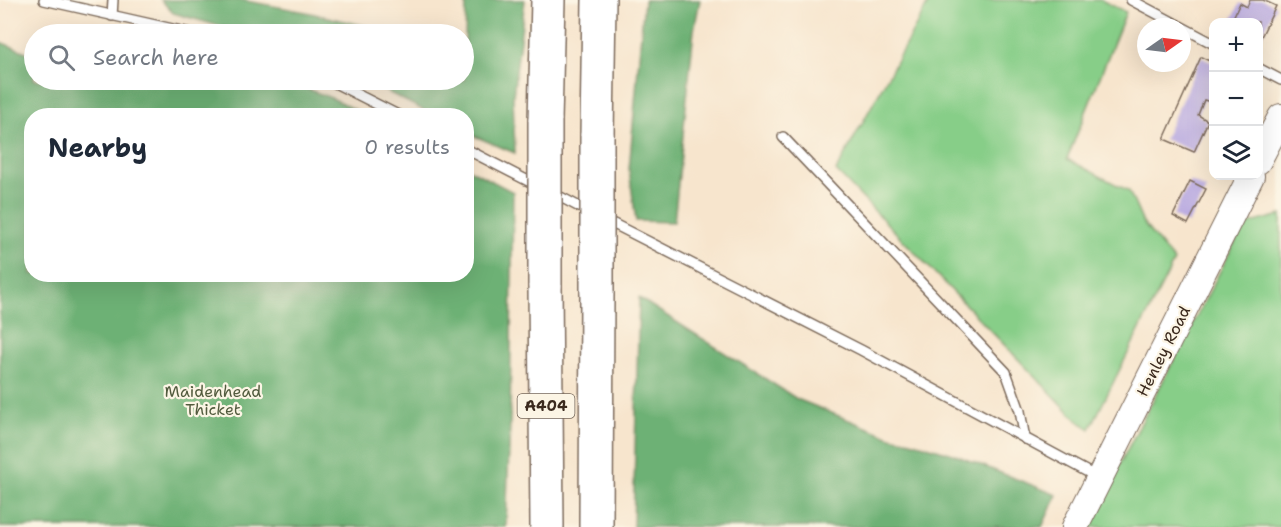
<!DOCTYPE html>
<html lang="en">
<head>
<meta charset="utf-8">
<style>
	:root { --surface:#fff; --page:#f2f2f3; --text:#1f2937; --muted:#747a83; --line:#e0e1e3 }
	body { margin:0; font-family:"Shantell Sans",sans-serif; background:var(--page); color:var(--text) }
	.controls { position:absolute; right:18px; top:18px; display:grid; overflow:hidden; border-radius:12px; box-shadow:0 6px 24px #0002 }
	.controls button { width:54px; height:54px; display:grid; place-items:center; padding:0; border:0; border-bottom:2px solid var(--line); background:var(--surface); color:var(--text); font:30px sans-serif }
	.compass { position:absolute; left:1137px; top:18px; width:54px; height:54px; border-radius:50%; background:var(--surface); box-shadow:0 6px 24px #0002; rotate:76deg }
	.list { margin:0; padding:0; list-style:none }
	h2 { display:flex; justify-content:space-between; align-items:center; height:78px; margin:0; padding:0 24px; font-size:26px }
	h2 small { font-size:20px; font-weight:400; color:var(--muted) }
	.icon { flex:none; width:33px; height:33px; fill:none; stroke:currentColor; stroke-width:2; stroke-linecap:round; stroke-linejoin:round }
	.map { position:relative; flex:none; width:1281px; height:527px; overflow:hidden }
	.search { position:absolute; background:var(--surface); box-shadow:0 6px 24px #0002; left:24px; top:24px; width:450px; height:66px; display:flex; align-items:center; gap:15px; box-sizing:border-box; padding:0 21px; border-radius:33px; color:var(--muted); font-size:22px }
	.panel { position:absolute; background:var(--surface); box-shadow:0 6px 24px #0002; left:24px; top:108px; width:450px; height:174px; border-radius:24px }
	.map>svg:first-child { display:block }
	.green { fill:#87ce88; stroke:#617c53; stroke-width:1.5 }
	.forest { fill:#6db174; stroke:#546e49; stroke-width:1.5 }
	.building { fill:#b4a4e0 }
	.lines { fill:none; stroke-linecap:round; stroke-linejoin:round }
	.lane-casing { stroke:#7d6b5b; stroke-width:12 }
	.secondary-casing { stroke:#7d6b5b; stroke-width:28 }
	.highway-casing { stroke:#7d6b5b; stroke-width:36 }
	.lane { stroke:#fff; stroke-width:9 }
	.secondary { stroke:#fff; stroke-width:26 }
	.highway { stroke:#fff; stroke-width:33 }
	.highway-bridge-casing { stroke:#7d6b5b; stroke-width:36; stroke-linecap:butt }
	.highway-bridge { stroke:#fff; stroke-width:33 }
	.labels { text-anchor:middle; stroke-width:4.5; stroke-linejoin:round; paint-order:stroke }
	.shield { fill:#fcf5e5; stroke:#75675a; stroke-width:1.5 }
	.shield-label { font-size:15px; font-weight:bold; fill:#3b2a1e }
	.street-label { font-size:16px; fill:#3b2a1e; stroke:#fcf5e5 }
	.park-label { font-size:16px; fill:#525b3e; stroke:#fcf5e5 }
</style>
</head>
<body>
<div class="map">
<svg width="1281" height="527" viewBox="0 0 1281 527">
	<rect width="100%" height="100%" fill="#fcf5e5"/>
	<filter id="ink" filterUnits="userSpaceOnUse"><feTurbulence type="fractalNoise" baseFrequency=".0167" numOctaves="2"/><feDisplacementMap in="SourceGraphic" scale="12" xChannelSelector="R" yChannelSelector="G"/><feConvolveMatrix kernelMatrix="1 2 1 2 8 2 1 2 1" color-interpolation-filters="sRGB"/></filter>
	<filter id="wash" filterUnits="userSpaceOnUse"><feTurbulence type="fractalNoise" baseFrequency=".008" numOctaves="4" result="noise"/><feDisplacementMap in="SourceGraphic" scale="24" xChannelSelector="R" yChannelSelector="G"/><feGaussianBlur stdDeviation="1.35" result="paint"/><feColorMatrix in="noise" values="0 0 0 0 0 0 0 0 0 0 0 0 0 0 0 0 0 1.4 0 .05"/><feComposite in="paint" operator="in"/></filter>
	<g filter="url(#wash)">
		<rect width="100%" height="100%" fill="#f7e5cd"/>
		<!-- green -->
		<g class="green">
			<path d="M 930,0 L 1101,0 L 1126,12 L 1067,159 L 1129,191 L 1143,223 L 1174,261 L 1090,429 L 1078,421 L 836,171 Z"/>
			<path d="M 1281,215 L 1281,527 L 1087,527 L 1244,225 Z"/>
		</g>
		<!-- forest -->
		<g class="forest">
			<path d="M 161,0 L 241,0 L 306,12 L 400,34 L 248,34 L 173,13 Z"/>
			<path d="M 466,0 L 525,0 L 513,96 L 515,153 L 467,133 L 466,116 L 433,115 L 364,80 L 464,80 Z"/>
			<path d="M 644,0 L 700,0 L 694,30 L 674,222 L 636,221 L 629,170 Z"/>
			<path d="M 0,42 L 34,55 L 34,80 L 284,80 L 334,99 L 365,115 L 32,116 L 32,274 L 466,274 L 467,168 L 513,192 L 510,424 L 506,527 L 0,527 Z"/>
			<path d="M 639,298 L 797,399 L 891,437 L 911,441 L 953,454 L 1057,495 L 1042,527 L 633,527 Z"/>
		</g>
		<g id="blocks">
			<!-- building -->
			<g class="building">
				<path d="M 1250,0 L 1263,0 L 1276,6 L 1258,43 L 1258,22 L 1231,22 L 1240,3 L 1247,7 Z"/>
				<path d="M 1201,57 L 1214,63 L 1214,103 L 1204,100 L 1198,115 L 1208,121 L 1194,152 L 1164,139 Z"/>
				<path d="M 1190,181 L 1206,189 L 1188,224 L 1173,216 Z"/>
			</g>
		</g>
	</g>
	<g filter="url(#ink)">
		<use href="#blocks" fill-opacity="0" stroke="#7d6b5b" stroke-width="1.5"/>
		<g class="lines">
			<defs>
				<g id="lane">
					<path d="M 44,0 L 195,34"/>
					<path d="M 1131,0 L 1214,44"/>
					<path d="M 112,16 L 113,0"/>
					<path d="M 1258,68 L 1281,80"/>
					<path d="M 329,80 L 400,116"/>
					<path d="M 783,137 L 1006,372 L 1020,411 L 1025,439"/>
					<path d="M 466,149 L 538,186"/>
					<path d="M 551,192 L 589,212"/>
					<path d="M 604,219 L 861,350 L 1097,477"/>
				</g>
				<g id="secondary">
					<path d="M 1258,161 L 1281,117"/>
					<path d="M 1075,527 L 1251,176"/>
				</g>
				<g id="highway">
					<path d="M 545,121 L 548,0"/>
					<path d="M 597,136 L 599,0"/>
					<path d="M 545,285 L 547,527"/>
					<path d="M 596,527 L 597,291"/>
				</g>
			</defs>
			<!-- lane casing -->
			<use href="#lane" class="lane-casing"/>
			<!-- secondary casing -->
			<use href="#secondary" class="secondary-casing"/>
			<!-- highway casing -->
			<use href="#highway" class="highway-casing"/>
			<!-- lane -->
			<use href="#lane" class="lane"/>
			<!-- secondary -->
			<use href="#secondary" class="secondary"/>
			<!-- highway -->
			<use href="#highway" class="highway"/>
			<defs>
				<g id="highway-bridge">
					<path d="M 545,121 L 545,285"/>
					<path d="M 597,291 L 597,136"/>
				</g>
			</defs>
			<!-- highway-bridge casing -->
			<use href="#highway-bridge" class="highway-bridge-casing"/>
			<!-- highway-bridge -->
			<use href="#highway-bridge" class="highway-bridge"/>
		</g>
	</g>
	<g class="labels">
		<!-- shield labels -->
		<rect class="shield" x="517.5" y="394" width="57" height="24" rx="4.5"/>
		<g class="shield-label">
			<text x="546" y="411">A404</text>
		</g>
		<!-- street labels -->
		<g class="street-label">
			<text transform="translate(1163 351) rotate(-63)" y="6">Henley Road</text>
		</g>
		<!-- park labels -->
		<g class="park-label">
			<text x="213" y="397">Maidenhead<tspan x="213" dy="18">Thicket</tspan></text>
		</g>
	</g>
</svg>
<div class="controls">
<button>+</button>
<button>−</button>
<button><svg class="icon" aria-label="layers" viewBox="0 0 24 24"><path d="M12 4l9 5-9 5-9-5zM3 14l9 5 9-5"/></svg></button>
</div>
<svg class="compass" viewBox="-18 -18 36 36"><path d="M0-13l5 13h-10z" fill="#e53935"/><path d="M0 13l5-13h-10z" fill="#747a83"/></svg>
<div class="search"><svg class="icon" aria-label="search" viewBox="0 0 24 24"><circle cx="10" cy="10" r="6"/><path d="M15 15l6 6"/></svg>Search here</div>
<section class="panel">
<h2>Nearby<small>0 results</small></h2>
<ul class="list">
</ul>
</section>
</div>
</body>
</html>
